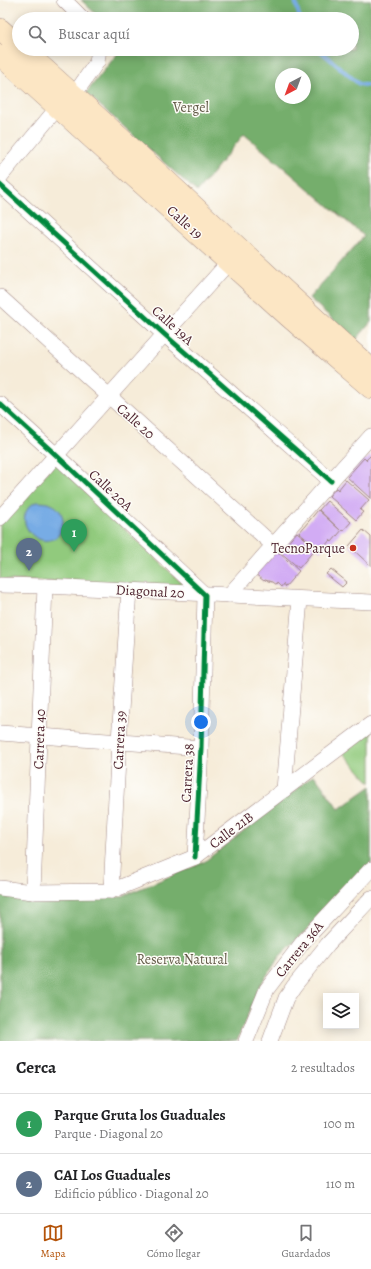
<!DOCTYPE html>
<html lang="es">
<head>
<meta charset="utf-8">
<style>
	:root { --surface:#fff; --page:#f2f2f2; --text:#202124; --muted:#757577; --line:#e0e0e0; --accent:#b45309 }
	body { margin:0; font-family:Alegreya,serif; background:var(--page); color:var(--text) }
	.controls { position:absolute; right:12px; bottom:12px; display:grid; overflow:hidden; border-radius:0px; box-shadow:0 2px 10px #0003 }
	.controls button { width:36px; height:36px; display:grid; place-items:center; padding:0; border:0; border-bottom:1px solid var(--line); background:var(--surface); color:var(--text); font:20px sans-serif }
	.compass { position:absolute; left:275px; top:68px; width:36px; height:36px; border-radius:50%; background:var(--surface); box-shadow:0 2px 10px #0003; rotate:221deg }
	.you { position:absolute; left:201px; top:722px; width:14px; height:14px; margin:-10px; border:3px solid #fff; border-radius:50%; background:#1a73e8; box-shadow:0 0 0 6px #1a73e833 }
	.badge { display:grid; place-items:center; width:26px; height:26px; border-radius:50%; background:var(--accent); color:#fff; font-size:13px; font-weight:700 }
	.pin { position:absolute; translate:-50% -33px; filter:drop-shadow(0 1px 2px #0008) }
	.pin::after { content:''; position:absolute; top:21px; width:14px; height:12px; background:inherit; clip-path:polygon(0 0,100% 0,50% 100%) }
	.list { margin:0; padding:0; list-style:none }
	h2 { display:flex; justify-content:space-between; align-items:center; height:52px; margin:0; padding:0 16px; font-size:17px }
	h2 small { font-size:13px; font-weight:400; color:var(--muted) }
	.list li { display:grid; grid-template-columns:26px 1fr auto; gap:12px; align-items:center; box-sizing:border-box; height:60px; padding:0 16px; border-top:1px solid var(--line) }
	.list b { display:block; font-size:15px; white-space:nowrap }
	.list p { margin:0; font-size:13px; white-space:nowrap; color:var(--muted) }
	.list em { font-size:13px; font-style:normal; color:var(--muted) }
	.icon { flex:none; width:22px; height:22px; fill:none; stroke:currentColor; stroke-width:2; stroke-linecap:round; stroke-linejoin:round }
	.map { position:relative; flex:none; width:371px; height:1041px; overflow:hidden }
	.search { position:absolute; background:var(--surface); box-shadow:0 2px 10px #0003; left:12px; right:12px; top:12px; height:44px; display:flex; align-items:center; gap:10px; box-sizing:border-box; padding:0 14px; border-radius:22px; color:var(--muted); font-size:15px }
	.sheet { height:172px; background:var(--surface) }
	nav { display:flex; justify-content:space-around; align-items:center; box-sizing:border-box; height:56px; border-top:1px solid var(--line); background:var(--surface); font-size:11px; color:var(--muted) }
	nav a { display:grid; justify-items:center; gap:2px }
	nav .on { color:var(--accent) }
	.map>svg:first-child { display:block }
	.green { fill:#91ca7d; stroke:#6e7454 }
	.forest { fill:#74ae6c; stroke:#5f664c; fill-rule:evenodd }
	.water { fill:#77ace5; stroke:#606688 }
	.lines { fill:none; stroke-linecap:round; stroke-linejoin:round }
	.stream { stroke:#77ace5; stroke-width:4 }
	.building { fill:#d2acf4 }
	.minor-casing { stroke:#a08682; stroke-width:16 }
	.secondary-casing { stroke:#a08682; stroke-width:22 }
	.minor { stroke:#fff; stroke-width:15 }
	.secondary { stroke:#fce6c4; stroke-width:21 }
	.cycleway-casing { stroke:#fdfcf7; stroke-width:8 }
	.cycleway { stroke:#00873e; stroke-width:5 }
	.poi-dot { fill:#c8321e; stroke:#fdfcf7; stroke-width:1.5 }
	.labels { text-anchor:middle; stroke-width:3; stroke-linejoin:round; paint-order:stroke }
	.park-label { font-size:14px; fill:#635b48; stroke:#fdfcf7 }
	.street-label { font-size:14px; fill:#4a1f2b; stroke:#fdfcf7 }
	.poi-label { font-size:14px; fill:#4a1f2b; stroke:#fdfcf7; text-anchor:end }
</style>
</head>
<body>
<div class="map">
<svg width="371" height="1041" viewBox="0 0 371 1041">
	<rect width="100%" height="100%" fill="#fdfcf7"/>
	<filter id="ink" filterUnits="userSpaceOnUse"><feTurbulence type="fractalNoise" baseFrequency=".025" numOctaves="2"/><feDisplacementMap in="SourceGraphic" scale="8" xChannelSelector="R" yChannelSelector="G"/><feConvolveMatrix kernelMatrix="1 2 1 2 8 2 1 2 1" color-interpolation-filters="sRGB"/></filter>
	<filter id="wash" filterUnits="userSpaceOnUse"><feTurbulence type="fractalNoise" baseFrequency=".012" numOctaves="4" result="noise"/><feDisplacementMap in="SourceGraphic" scale="16" xChannelSelector="R" yChannelSelector="G"/><feGaussianBlur stdDeviation="0.9" result="paint"/><feColorMatrix in="noise" values="0 0 0 0 0 0 0 0 0 0 0 0 0 0 0 0 0 1.4 0 .05"/><feComposite in="paint" operator="in"/></filter>
	<g filter="url(#wash)">
		<rect width="100%" height="100%" fill="#f6ecd9"/>
		<!-- green -->
		<g class="green">
			<path d="M 55,463 L 185,586 L 0,580 L 0,524 Z"/>
			<path d="M 371,731 L 371,783 L 343,753 Z"/>
		</g>
		<!-- forest -->
		<g class="forest">
			<path d="M 81,0 L 371,0 L 371,322 L 356,340 L 309,298 L 364,236 L 244,134 L 197,192 L 86,93 L 121,49 L 352,49 L 352,19 L 101,19 ZM 281,74 L 305,74 L 305,98 L 281,98 Z"/>
			<path d="M 314,775 L 339,809 L 371,786 L 371,867 L 280,956 L 259,987 L 237,1041 L 0,1041 L 0,892 L 35,895 L 120,897 L 204,862 Z"/>
		</g>
		<!-- water -->
		<path class="water" d="M 36,502 C 49,502 61,505 63,520 C 63,524 63,528 61,532 C 42,558 6,518 36,502 Z"/>
		<g class="lines">
			<!-- stream -->
			<g class="stream">
				<path d="M 295,0 L 300,19"/>
				<path d="M 318,49 L 359,84 L 371,86"/>
			</g>
		</g>
		<g id="blocks">
			<!-- building -->
			<g class="building">
				<path d="M 371,455 L 371,499 L 347,477 L 364,458 L 366,460 Z"/>
				<path d="M 346,480 L 369,500 L 360,510 L 363,512 L 356,520 L 329,496 L 336,488 L 338,490 Z"/>
				<path d="M 327,501 L 351,522 L 343,531 L 342,530 L 332,542 L 330,540 L 321,551 L 299,533 L 318,510 L 340,530 L 319,510 Z"/>
				<path d="M 363,530 L 371,537 L 371,566 L 349,546 Z"/>
				<path d="M 297,532 L 316,548 L 299,568 L 280,552 Z"/>
				<path d="M 276,550 L 299,571 L 285,587 L 283,584 L 281,587 L 277,583 L 276,585 L 272,582 L 265,580 L 264,581 L 255,574 Z"/>
				<path d="M 331,569 L 347,582 L 342,587 L 326,574 Z"/>
			</g>
		</g>
	</g>
	<g filter="url(#ink)">
		<use href="#blocks" fill-opacity="0" stroke="#a08682" stroke-width="1"/>
		<g class="lines">
			<defs>
				<g id="minor">
					<path d="M 64,0 L 83,19"/>
					<path d="M 74,95 L 97,62 L 99,49"/>
					<path d="M 0,177 L 58,107"/>
					<path d="M 0,185 L 164,334 L 331,481"/>
					<path d="M 0,297 L 273,545"/>
					<path d="M 0,404 L 56,455 L 205,595 L 201,748 L 195,857"/>
					<path d="M 0,518 L 229,262"/>
					<path d="M 0,585 L 45,586 L 371,602"/>
					<path d="M 229,595 L 371,436"/>
					<path d="M 0,733 L 201,748"/>
					<path d="M 284,790 L 300,599"/>
					<path d="M 0,888 L 33,892 L 111,891 L 195,857 L 371,724"/>
					<path d="M 111,891 L 119,741 L 129,590"/>
					<path d="M 33,892 L 45,586"/>
					<path d="M 246,1041 L 267,989 L 302,943 L 371,869"/>
					<path d="M 270,1041 L 286,998 L 294,986 L 328,944 L 371,898"/>
				</g>
				<g id="secondary">
					<path d="M 0,29 L 19,46"/>
					<path d="M 22,49 C 140,153 252,263 369,367"/>
					<path d="M 0,55 L 288,316 L 371,388"/>
				</g>
			</defs>
			<!-- minor casing -->
			<use href="#minor" class="minor-casing"/>
			<!-- secondary casing -->
			<use href="#secondary" class="secondary-casing"/>
			<!-- minor -->
			<use href="#minor" class="minor"/>
			<!-- secondary -->
			<use href="#secondary" class="secondary"/>
			<defs>
				<g id="cycleway">
					<path d="M 0,185 L 164,334 L 331,481"/>
					<path d="M 0,404 L 56,455 L 205,595 L 201,748 L 195,857"/>
				</g>
			</defs>
			<!-- cycleway casing -->
			<use href="#cycleway" class="cycleway-casing"/>
			<!-- cycleway -->
			<use href="#cycleway" class="cycleway"/>
		</g>
	</g>
	<!-- markers -->
	<circle class="poi-dot" cx="353" cy="548" r="4"/>
	<g class="labels">
		<!-- park labels -->
		<g class="park-label">
			<text x="191" y="112">Vergel</text>
			<text x="182" y="964">Reserva Natural</text>
		</g>
		<!-- street labels -->
		<g class="street-label">
			<text transform="translate(185 222) rotate(42)" y="5">Calle 19</text>
			<text transform="translate(173 325) rotate(42)" y="5">Calle 19A</text>
			<text transform="translate(136 421) rotate(42)" y="5">Calle 20</text>
			<text transform="translate(111 490) rotate(43)" y="5">Calle 20A</text>
			<text transform="translate(150 591) rotate(3)" y="5">Diagonal 20</text>
			<text transform="translate(39 739) rotate(-88)" y="5">Carrera 40</text>
			<text transform="translate(119 740) rotate(-87)" y="5">Carrera 39</text>
			<text transform="translate(187 773) rotate(-87)" y="5">Carrera 38</text>
			<text transform="translate(231 830) rotate(-37)" y="5">Calle 21B</text>
			<text transform="translate(299 949) rotate(-51)" y="5">Carrera 36A</text>
		</g>
		<!-- poi labels -->
		<g class="poi-label">
			<text x="345" y="553">TecnoParque</text>
		</g>
	</g>
</svg>
<div class="controls">
<button><svg class="icon" aria-label="layers" viewBox="0 0 24 24"><path d="M12 4l9 5-9 5-9-5zM3 14l9 5 9-5"/></svg></button>
</div>
<svg class="compass" viewBox="-18 -18 36 36"><path d="M0-13l5 13h-10z" fill="#e53935"/><path d="M0 13l5-13h-10z" fill="#757577"/></svg>
<div class="you"></div>
<div class="pin badge" style="left:74px;top:552px;background:#2e9e5b">1</div>
<div class="pin badge" style="left:29px;top:571px;background:#5c6f8a">2</div>
<div class="search"><svg class="icon" aria-label="search" viewBox="0 0 24 24"><circle cx="10" cy="10" r="6"/><path d="M15 15l6 6"/></svg>Buscar aquí</div>
</div>
<section class="sheet">
<h2>Cerca<small>2 resultados</small></h2>
<ul class="list">
<li><span class="badge" style="background:#2e9e5b">1</span><div><b>Parque Gruta los Guaduales</b><p>Parque · Diagonal 20</p></div><em>100 m</em></li>
<li><span class="badge" style="background:#5c6f8a">2</span><div><b>CAI Los Guaduales</b><p>Edificio público · Diagonal 20</p></div><em>110 m</em></li>
</ul>
</section>
<nav>
<a class="on"><svg class="icon" aria-label="map" viewBox="0 0 24 24"><path d="M3 6l6-2 6 2 6-2v14l-6 2-6-2-6 2zM9 4v14M15 6v14"/></svg>Mapa</a>
<a><svg class="icon" aria-label="directions" viewBox="0 0 24 24"><path d="M12 3l9 9-9 9-9-9zM9 14v-3h6M13 9l2 2-2 2"/></svg>Cómo llegar</a>
<a><svg class="icon" aria-label="saved" viewBox="0 0 24 24"><path d="M7 4h10v16l-5-4-5 4z"/></svg>Guardados</a>
</nav>
</body>
</html>
